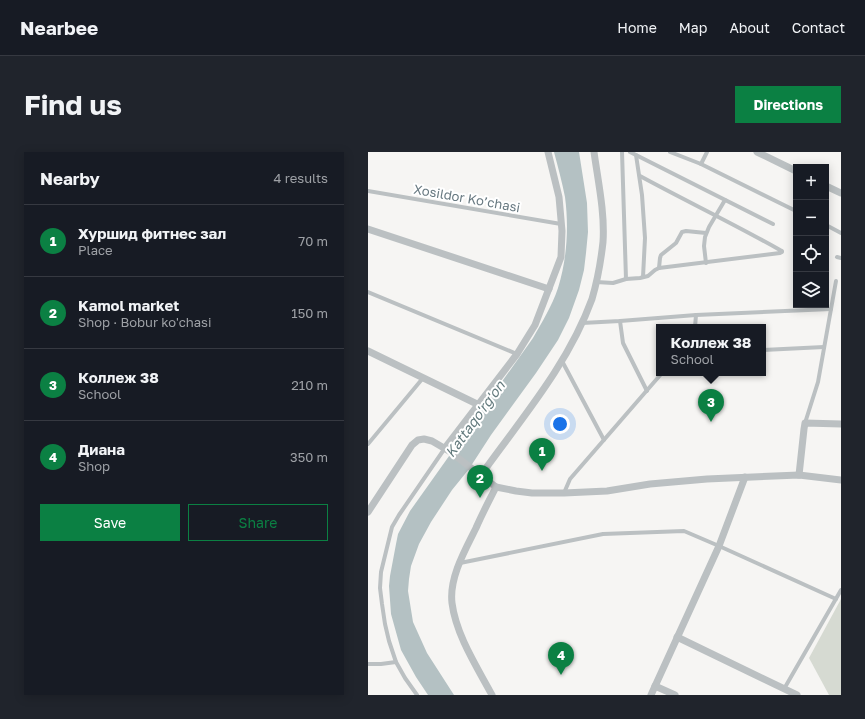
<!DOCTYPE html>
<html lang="en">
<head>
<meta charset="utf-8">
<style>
	:root { --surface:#171b24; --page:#20242c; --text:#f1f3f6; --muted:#9ea1a6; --line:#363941; --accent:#0b8043 }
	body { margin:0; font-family:"Golos Text",sans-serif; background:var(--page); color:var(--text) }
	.controls { position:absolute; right:12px; top:12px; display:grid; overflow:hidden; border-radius:0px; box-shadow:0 2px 10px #0003 }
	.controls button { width:36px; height:36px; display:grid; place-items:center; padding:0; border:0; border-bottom:1px solid var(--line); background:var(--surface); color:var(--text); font:20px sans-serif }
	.you { position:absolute; left:192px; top:272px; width:14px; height:14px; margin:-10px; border:3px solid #fff; border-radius:50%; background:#1a73e8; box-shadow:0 0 0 6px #1a73e833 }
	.badge { display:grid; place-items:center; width:26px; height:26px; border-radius:50%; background:var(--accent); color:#fff; font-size:13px; font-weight:700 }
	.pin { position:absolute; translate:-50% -33px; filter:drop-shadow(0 1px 2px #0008) }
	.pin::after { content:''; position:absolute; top:21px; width:14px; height:12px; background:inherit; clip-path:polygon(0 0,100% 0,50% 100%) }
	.popup { position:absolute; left:288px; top:172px; width:110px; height:52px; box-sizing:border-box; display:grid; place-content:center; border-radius:0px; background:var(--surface); filter:drop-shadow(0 1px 3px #0005); font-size:13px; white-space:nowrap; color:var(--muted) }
	.popup b { font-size:15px; color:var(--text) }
	.popup::after { content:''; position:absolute; left:50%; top:100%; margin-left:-8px; border:8px solid transparent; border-top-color:var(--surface) }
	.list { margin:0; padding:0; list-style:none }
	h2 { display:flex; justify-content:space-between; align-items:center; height:52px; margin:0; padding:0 16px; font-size:17px }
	h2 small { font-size:13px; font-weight:400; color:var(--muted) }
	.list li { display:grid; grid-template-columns:26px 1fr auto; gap:12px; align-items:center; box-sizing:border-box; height:72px; padding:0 16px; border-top:1px solid var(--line) }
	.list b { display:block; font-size:15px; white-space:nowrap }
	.list p { margin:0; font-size:13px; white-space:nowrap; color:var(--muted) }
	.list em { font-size:13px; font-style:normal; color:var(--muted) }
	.actions { display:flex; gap:8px; padding:12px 16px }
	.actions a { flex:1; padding:9px 0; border:1px solid var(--accent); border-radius:0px; text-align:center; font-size:14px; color:var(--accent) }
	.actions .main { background:var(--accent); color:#fff }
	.icon { flex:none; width:22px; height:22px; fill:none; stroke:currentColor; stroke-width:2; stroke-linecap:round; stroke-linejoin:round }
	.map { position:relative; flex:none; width:473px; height:543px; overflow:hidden; border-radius:0px }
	header { display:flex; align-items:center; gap:24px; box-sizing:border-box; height:56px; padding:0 20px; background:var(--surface); border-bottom:1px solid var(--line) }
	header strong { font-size:19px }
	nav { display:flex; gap:22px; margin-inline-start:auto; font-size:14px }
	.intro { display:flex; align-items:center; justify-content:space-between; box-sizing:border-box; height:96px; padding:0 24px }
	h1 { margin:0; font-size:28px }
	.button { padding:10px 18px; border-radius:0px; background:var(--accent); color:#fff; font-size:14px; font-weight:700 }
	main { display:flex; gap:24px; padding:0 24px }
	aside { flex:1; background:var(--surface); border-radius:0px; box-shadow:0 2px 10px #0003 }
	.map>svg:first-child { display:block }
	.green { fill:#d6dad2 }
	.water { fill:#b4c1c3 }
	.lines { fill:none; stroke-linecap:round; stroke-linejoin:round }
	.minor { stroke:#bbc0c2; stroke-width:4 }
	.tertiary { stroke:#bbc0c2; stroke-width:7 }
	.labels { text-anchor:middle; stroke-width:4; stroke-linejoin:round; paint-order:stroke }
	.street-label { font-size:13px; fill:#687981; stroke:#fff }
	.water-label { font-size:14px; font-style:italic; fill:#637a7d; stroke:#fff }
</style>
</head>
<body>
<header>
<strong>Nearbee</strong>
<nav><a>Home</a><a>Map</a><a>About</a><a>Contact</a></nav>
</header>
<div class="intro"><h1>Find us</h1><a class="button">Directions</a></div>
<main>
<aside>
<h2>Nearby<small>4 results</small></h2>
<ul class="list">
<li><span class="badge">1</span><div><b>Хуршид фитнес зал</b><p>Place</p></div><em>70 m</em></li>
<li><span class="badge">2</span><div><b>Kamol market</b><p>Shop · Bobur ko'chasi</p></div><em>150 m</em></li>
<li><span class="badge">3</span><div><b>Коллеж 38</b><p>School</p></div><em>210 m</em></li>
<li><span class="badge">4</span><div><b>Диана</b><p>Shop</p></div><em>350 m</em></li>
</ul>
<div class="actions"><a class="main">Save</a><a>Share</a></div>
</aside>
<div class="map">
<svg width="473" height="543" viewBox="0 0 473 543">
	<rect width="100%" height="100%" fill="#f6f5f3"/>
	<!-- green -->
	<path class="green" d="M 473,447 L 473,543 L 461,543 L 441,506 Z"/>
	<!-- water -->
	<path class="water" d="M 186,0 L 211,0 L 219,51 L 220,80 L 218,101 L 216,118 L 211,138 L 201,166 L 190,188 L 168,221 L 123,283 L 101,317 L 84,338 L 63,370 L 51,392 L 43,414 L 41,427 L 40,439 L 45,470 L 59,501 L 86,543 L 60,543 L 48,525 L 33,498 L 23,462 L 21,434 L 22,424 L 28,392 L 30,382 L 42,359 L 165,186 C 174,170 184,154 190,136 C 199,107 201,75 197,45 C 194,30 190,15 186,0 Z"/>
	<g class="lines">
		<!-- minor -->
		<g class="minor">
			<path d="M 254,0 L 258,127"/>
			<path d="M 262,0 L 405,72"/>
			<path d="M 302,0 L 333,12 L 428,59"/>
			<path d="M 268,3 L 274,43 L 277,86 L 275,125"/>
			<path d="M 333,12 L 339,0"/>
			<path d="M 0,39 L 193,72"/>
			<path d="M 458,73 L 473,81"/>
			<path d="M 469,105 L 473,106"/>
			<path d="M 338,111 L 336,94 L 337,85 L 341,75 L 357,48"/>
			<path d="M 291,116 L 292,106 L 293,103 L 308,91 L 314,80 L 318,79 L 338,81"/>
			<path d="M 228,130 L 245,131 L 258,127 L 272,126 L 280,124 L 287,118 L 291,116 L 412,101 L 414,100 L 414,99 L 412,98 C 366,72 318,49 272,24"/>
			<path d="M 0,140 L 149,202"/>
			<path d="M 252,169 L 255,191 L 279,239"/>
			<path d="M 214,171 L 252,169 L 328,163 L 463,157"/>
			<path d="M 327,175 L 328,163"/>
			<path d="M 395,198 L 456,195"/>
			<path d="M 194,209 L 236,288"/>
			<path d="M 437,271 L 450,230 L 468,129"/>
			<path d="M 0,292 L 55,226"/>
			<path d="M 196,341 L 202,327 L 294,221"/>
			<path d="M 92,411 L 235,382 L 316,379 L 351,394 L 468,447"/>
			<path d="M 0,512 L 13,512 L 28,510"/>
			<path d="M 416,537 L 473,438"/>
			<path d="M 49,543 L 37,526 L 28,510 L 21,489 L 17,472 L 14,452 L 12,436 L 13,420 L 24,375 L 31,363 L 77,296"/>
		</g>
		<!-- tertiary -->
		<g class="tertiary">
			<path d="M 389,0 L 428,19"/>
			<path d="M 458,34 L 473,41"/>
			<path d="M 0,77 L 181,137"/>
			<path d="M 0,199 L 111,253"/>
			<path d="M 77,296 L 149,202 L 167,173 L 193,105 L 194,79 L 191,45 L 180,0"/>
			<path d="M 113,323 C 153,267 200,213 224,147 C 229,130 233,108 235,90 C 237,61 230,29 226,0"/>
			<path d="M 431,323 L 436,277 L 437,271 L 473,272"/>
			<path d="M 0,360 L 44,293 L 50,288 L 56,287 L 64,289 L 81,299 L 128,335 L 148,339 L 164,341 L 196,341 L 239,339 L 282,332 L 339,327 L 431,323 L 473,328"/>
			<path d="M 309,485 L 429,543"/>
			<path d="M 287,534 L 307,543"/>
			<path d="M 124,543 C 109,515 88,483 84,451 C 81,426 97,398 108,376 C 114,362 121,349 128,335"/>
			<path d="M 283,543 L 351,394 L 377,325"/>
		</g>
	</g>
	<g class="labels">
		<!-- street labels -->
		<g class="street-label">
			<text transform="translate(99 46) rotate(10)" y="5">Xosildor Ko’chasi</text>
		</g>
		<!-- water labels -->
		<g class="water-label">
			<text transform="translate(107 267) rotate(-54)" y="5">Kattaqo'rg'on</text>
		</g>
	</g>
</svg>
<div class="controls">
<button>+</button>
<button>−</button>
<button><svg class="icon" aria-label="locate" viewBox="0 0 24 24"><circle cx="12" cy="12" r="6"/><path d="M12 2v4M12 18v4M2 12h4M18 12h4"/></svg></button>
<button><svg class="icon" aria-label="layers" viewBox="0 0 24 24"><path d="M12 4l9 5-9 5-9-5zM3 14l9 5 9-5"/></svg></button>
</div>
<div class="you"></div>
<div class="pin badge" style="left:174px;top:319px">1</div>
<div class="pin badge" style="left:112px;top:346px">2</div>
<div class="pin badge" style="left:343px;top:270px">3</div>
<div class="popup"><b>Коллеж 38</b>School</div>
<div class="pin badge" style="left:193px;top:523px">4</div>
</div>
</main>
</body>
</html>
